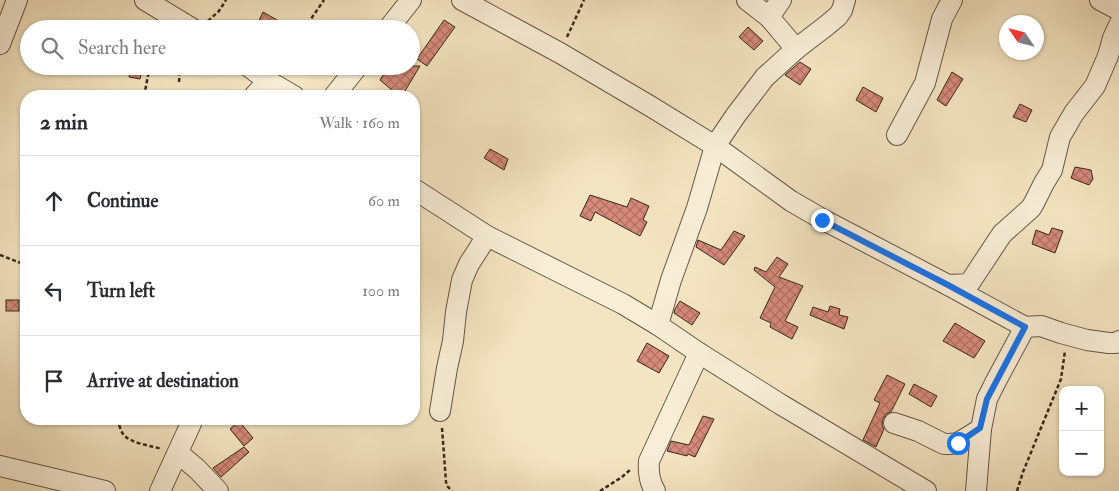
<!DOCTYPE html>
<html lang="en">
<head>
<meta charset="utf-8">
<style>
	:root { --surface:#fff; --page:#f2f2f3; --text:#2b2b33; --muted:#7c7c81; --line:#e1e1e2 }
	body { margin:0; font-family:"IM FELL Double Pica",serif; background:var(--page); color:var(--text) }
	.controls { position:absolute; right:15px; bottom:15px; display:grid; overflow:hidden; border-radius:10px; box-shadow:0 1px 4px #0004 }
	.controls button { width:45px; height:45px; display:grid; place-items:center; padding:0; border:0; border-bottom:1px solid var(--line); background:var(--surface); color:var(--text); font:25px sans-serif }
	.compass { position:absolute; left:999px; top:15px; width:45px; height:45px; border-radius:50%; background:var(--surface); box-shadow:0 1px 4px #0004; rotate:305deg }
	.stop { position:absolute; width:15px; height:15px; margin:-11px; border:4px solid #1a73e8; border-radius:50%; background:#fff }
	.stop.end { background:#1a73e8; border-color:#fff; box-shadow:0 1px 5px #0008 }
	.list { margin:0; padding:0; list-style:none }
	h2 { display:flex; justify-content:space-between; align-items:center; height:65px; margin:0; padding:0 20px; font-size:21px }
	h2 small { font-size:16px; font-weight:400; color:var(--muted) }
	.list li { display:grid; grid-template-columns:32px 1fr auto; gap:15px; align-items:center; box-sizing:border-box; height:90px; padding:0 20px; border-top:1px solid var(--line) }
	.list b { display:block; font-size:19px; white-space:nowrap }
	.list em { font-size:16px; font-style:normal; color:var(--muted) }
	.icon { flex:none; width:28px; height:28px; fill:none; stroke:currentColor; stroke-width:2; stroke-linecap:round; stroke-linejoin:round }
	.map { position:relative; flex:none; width:1119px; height:491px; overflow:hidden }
	.search { position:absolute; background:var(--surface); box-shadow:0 1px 4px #0004; left:20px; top:20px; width:400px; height:55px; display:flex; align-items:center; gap:12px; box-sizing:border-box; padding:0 18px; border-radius:28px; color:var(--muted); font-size:19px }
	.panel { position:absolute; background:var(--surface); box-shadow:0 1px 4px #0004; left:20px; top:90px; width:400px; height:335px; border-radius:20px }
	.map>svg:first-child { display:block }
	.building { fill:url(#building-cross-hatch); stroke:#38291a }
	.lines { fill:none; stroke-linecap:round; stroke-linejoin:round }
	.minor-casing { stroke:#675844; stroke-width:22 }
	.path { stroke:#38291a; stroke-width:2.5; stroke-dasharray:4 2.5; stroke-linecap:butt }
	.minor { stroke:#f8eed7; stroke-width:20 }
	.route { stroke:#1a73e8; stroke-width:6 }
</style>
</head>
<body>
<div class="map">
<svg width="1119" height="491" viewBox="0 0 1119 491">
	<defs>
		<pattern id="building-cross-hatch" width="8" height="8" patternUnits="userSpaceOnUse" patternTransform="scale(1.25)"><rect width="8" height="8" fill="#d7897a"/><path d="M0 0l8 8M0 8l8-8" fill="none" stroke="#af7063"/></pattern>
	</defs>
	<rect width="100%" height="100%" fill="#f4e5c2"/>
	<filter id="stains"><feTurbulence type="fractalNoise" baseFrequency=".004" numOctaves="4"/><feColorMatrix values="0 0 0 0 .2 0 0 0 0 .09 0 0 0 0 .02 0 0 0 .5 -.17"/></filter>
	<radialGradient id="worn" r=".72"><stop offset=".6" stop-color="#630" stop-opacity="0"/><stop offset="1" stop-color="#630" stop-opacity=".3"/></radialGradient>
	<!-- building -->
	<g class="building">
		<path d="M 263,12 L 277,20 L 272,29 L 255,29 Z"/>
		<path d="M 444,20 L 455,27 L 427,66 L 417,59 Z"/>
		<path d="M 748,27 L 763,41 L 754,50 L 739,37 Z"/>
		<path d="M 800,62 L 811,69 L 800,85 L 785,75 Z"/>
		<path d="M 132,66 L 143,66 L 140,79 L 129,77 Z"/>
		<path d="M 389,66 L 420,66 L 402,96 L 399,96 L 380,80 Z"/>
		<path d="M 952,72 L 963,79 L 946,106 L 937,100 Z"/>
		<path d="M 863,87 L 883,98 L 876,112 L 856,100 Z"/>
		<path d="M 1020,104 L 1032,110 L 1026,122 L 1013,117 Z"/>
		<path d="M 490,149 L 508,159 L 504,170 L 484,158 Z"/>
		<path d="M 1075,167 L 1091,170 L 1093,179 L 1089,185 L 1071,178 Z"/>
		<path d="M 590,195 L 627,207 L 631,198 L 649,206 L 643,220 L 647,222 L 640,236 L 595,212 L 591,221 L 580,216 Z"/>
		<path d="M 1052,228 L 1063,231 L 1055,253 L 1032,244 L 1036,230 L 1049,235 Z"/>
		<path d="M 734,231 L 745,236 L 724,265 L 696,247 L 698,240 L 721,250 Z"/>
		<path d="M 777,257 L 788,264 L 779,277 L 803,286 L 785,321 L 798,327 L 792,339 L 770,327 L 771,323 L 760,318 L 775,287 L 754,270 L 755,267 L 766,272 Z"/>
		<rect x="6" y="300" width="13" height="11"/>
		<path d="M 680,301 L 700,313 L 692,325 L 674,313 L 675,309 Z"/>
		<path d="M 830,306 L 840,309 L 839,315 L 848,317 L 844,329 L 810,315 L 813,307 L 828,312 Z"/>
		<path d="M 955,323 L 985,341 L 974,358 L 943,341 Z"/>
		<path d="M 647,343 L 669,356 L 659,373 L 637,361 Z"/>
		<path d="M 887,375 L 905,384 L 891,412 L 886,414 L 883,419 L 882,425 L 884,429 L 876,447 L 863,440 L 880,403 L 874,400 Z"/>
		<path d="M 914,384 L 937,396 L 931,407 L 909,394 Z"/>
		<path d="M 703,416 L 714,419 L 695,457 L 688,454 L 687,456 L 667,451 L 671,441 L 689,445 Z"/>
		<path d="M 239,421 L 253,438 L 244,446 L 230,429 Z"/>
		<path d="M 244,447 L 249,452 L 221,477 L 213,468 Z"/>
	</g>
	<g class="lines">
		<defs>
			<g id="minor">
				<path d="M 145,0 L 193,29"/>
				<path d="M 462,0 L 560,53 L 650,106 L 715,146 L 791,201 L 822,219 L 948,285 L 1025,327 L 1041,326 L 1061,333 L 1087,340 L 1109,343 L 1116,343 L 1119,341"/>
				<path d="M 747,0 L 769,17 L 796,49"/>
				<path d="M 1100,0 L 1119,10"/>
				<path d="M 769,17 L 781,0"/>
				<path d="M 388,29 L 411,0"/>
				<path d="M 0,44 L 17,0"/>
				<path d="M 248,66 L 268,81 L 294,96"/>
				<path d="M 254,96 L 268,81"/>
				<path d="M 334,96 L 358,66"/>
				<path d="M 897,135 L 925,83 L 942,19 L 952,0"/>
				<path d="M 414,189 L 487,236 L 623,304 L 658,325 L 699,353 L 780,404 L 926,491"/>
				<path d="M 948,285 L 969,284 L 1002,234 L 1031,208 L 1034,203 L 1044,183 L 1052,170 L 1060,137 L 1074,113 L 1095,86 L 1108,56 L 1113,38 L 1119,25"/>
				<path d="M 658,325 L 671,280 L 697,208 L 715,146 L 736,115 L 765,77 L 796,49 L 826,26 L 838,16 L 842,10 L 845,0"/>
				<path d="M 440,411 L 447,368 L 453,341 L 456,312 L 462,280 L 469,264 L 487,236"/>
				<path d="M 894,423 L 918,431 L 944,444 L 950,444 L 958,443 L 981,429"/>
				<path d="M 178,453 L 197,469 L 218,491"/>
				<path d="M 0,466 L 105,491"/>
				<path d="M 160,491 L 193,419"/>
				<path d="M 655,491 C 649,481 648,472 649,461 L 699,353"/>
				<path d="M 976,491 L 981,429 L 987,399 L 995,383 L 1025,327"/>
			</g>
		</defs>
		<!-- minor casing -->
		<use href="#minor" class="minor-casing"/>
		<!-- path -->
		<g class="path">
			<path d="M 208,21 L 219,11 L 226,0"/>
			<path d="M 304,29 L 324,0"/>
			<path d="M 567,37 L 584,0"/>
			<path d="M 179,82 L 180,66"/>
			<path d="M 144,96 L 150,66"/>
			<path d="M 0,255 L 26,265"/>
			<path d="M 117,419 C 119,423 120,430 123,434 C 129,443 152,446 162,449"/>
			<path d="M 442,428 L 446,482 L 447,486 L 452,491"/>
			<path d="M 600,491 L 622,477 L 631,469"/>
			<path d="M 1017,491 L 1023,472 L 1061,379 L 1065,351"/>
		</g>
		<!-- minor -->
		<use href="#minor" class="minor"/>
	</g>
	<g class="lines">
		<!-- route -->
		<path class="route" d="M 822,220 L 948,285 L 1025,327 L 987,399 L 980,428 L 958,443"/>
	</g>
	<rect width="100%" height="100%" filter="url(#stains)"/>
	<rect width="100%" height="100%" fill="url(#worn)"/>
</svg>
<div class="controls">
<button>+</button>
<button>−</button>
</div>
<svg class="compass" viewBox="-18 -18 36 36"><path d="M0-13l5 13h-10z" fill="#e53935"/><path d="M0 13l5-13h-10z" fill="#7c7c81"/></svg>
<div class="stop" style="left:958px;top:443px"></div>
<div class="stop end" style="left:822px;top:220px"></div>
<div class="search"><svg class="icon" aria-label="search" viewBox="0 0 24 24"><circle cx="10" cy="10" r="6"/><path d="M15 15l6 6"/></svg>Search here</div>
<section class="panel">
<h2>2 min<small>Walk · 160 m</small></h2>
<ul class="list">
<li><svg class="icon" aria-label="ahead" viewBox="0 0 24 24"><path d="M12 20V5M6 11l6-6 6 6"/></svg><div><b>Continue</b></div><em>60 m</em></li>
<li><svg class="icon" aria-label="left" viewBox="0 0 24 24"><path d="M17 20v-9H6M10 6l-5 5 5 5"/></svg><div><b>Turn left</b></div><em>100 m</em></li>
<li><svg class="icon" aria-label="arrive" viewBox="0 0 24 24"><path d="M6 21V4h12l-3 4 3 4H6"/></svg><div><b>Arrive at destination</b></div></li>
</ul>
</section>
</div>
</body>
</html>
